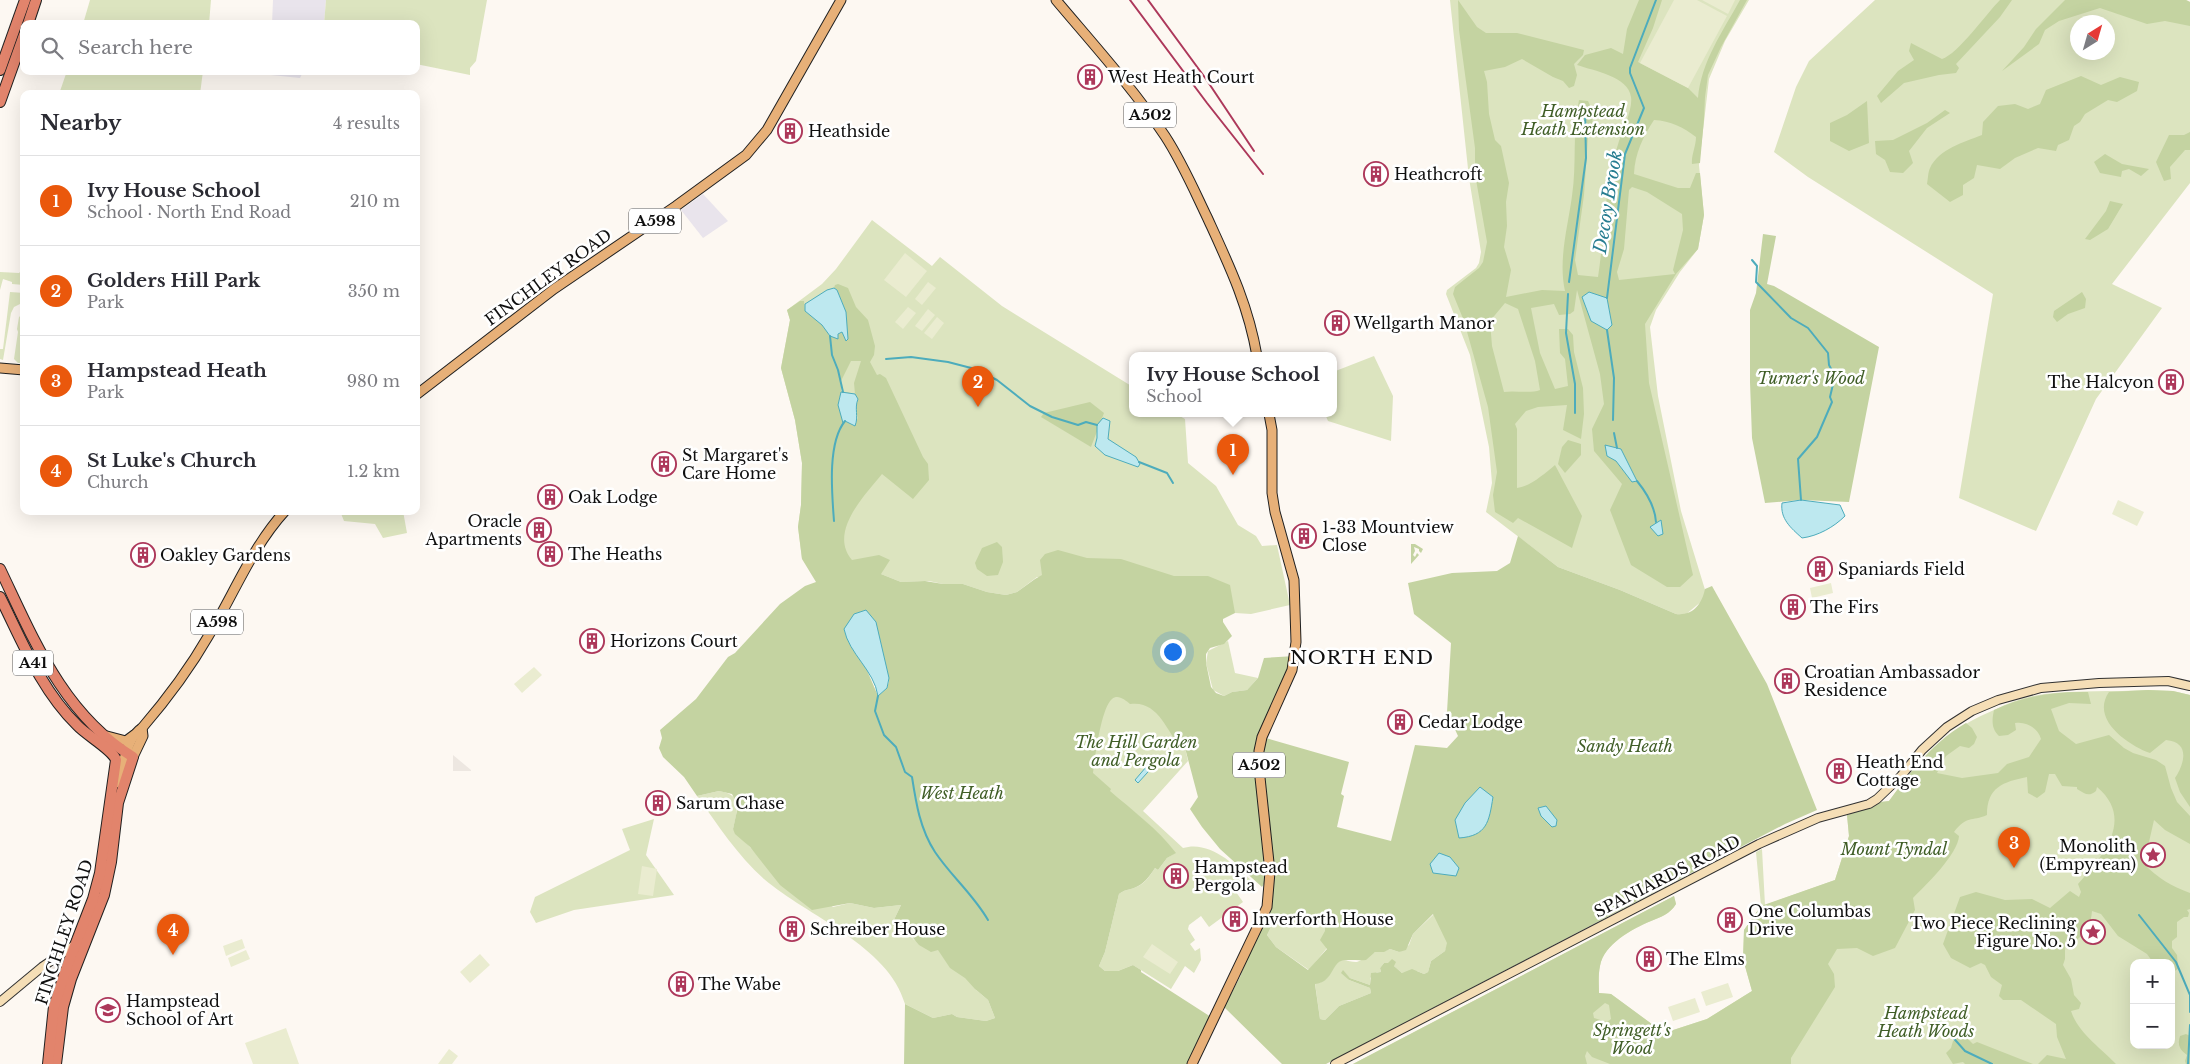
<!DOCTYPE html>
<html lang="en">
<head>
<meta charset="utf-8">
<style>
	:root { --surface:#fff; --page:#f2f2f3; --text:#2b2b33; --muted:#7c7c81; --line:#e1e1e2; --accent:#ea580c }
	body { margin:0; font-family:"Libre Baskerville",serif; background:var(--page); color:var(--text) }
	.controls { position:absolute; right:15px; bottom:15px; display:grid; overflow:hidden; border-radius:10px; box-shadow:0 5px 20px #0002 }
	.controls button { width:45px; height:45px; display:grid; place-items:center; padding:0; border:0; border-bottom:1px solid var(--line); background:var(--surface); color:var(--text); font:25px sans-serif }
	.compass { position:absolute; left:2070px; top:15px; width:45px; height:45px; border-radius:50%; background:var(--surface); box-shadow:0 5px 20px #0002; rotate:37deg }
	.you { position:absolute; left:1172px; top:651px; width:18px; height:18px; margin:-12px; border:4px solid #fff; border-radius:50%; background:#1a73e8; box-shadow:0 0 0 8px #1a73e833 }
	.badge { display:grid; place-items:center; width:32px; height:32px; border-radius:50%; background:var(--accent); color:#fff; font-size:16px; font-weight:700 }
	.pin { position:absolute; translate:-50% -41px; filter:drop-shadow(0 1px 2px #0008) }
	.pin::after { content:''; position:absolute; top:26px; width:18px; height:15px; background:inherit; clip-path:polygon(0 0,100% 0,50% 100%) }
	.popup { position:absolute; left:1129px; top:352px; width:208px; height:65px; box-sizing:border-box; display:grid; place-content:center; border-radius:10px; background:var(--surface); filter:drop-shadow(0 1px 4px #0005); font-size:16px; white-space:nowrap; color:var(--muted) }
	.popup b { font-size:19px; color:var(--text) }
	.popup::after { content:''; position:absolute; left:50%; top:100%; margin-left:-10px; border:10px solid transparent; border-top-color:var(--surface) }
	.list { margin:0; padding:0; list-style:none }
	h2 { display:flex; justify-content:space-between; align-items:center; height:65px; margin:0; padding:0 20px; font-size:21px }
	h2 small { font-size:16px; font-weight:400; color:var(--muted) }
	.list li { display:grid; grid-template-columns:32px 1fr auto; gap:15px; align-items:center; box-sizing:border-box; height:90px; padding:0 20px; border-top:1px solid var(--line) }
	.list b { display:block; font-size:19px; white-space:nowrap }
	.list p { margin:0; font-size:16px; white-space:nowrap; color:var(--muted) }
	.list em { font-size:16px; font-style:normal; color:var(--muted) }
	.icon { flex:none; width:28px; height:28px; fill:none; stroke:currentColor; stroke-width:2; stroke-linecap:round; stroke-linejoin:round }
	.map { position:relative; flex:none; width:2190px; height:1064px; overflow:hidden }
	.search { position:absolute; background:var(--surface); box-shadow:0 5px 20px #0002; left:20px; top:20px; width:400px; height:55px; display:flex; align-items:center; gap:12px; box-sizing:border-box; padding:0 18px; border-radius:10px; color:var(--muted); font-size:19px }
	.panel { position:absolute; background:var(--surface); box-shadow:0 5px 20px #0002; left:20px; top:90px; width:400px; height:425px; border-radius:10px }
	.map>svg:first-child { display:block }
	.industrial { fill:#e9e4ec }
	.green { fill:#dce4bf; fill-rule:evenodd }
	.forest { fill:#c4d3a1; fill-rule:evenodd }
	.pitch { fill:#eaecd0 }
	.plaza { fill:#ede7e1 }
	.water { fill:#bde8ef; stroke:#4dacbc }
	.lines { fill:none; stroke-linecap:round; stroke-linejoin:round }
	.stream { stroke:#4dacbc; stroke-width:2 }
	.secondary-casing { stroke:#313131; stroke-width:10 }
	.primary-casing { stroke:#202020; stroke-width:11 }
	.highway-casing { stroke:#202020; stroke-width:12 }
	.secondary { stroke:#f5deb6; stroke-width:8 }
	.primary { stroke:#e7b078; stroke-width:9 }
	.highway { stroke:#e2846c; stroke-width:10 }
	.rail { stroke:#ad385b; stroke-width:2 }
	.labels { text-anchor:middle; stroke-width:5; stroke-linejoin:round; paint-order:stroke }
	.shield { fill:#fff; stroke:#575757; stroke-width:1 }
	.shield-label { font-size:15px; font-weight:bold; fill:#0f0f0f }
	.poi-label { font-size:16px; fill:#0f0f0f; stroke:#fff; text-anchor:start }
	.park-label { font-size:16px; font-style:italic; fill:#405e27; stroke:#fff }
	.street-label { font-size:16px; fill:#0f0f0f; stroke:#fff }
	.water-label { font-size:18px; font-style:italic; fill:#277d91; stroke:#fff }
	.quarter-label { font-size:19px; letter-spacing:1px; fill:#0f0f0f; stroke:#fff }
</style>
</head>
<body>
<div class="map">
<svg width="2190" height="1064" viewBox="0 0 2190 1064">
	<rect width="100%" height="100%" fill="#fdf8f2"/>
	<!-- industrial -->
	<g class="industrial">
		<path d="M 273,0 L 326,0 L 324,24 L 272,24 Z"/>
		<path d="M 271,71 L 309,71 L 308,74 L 302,74 L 300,78 L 271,75 Z"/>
		<path d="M 703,194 L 728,221 L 703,238 L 681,210 Z"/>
	</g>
	<!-- green -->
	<g class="green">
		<path d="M 90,0 L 211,0 L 209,24 L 83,24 Z"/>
		<path d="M 326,0 L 487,0 L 476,61 L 470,68 L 470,75 L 416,64 L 416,24 L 324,24 Z"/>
		<path d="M 1450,0 L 1749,0 L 1725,41 L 1709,79 L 1699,165 L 1704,215 L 1698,249 L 1680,272 L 1656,310 L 1650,327 L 1658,396 L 1681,511 L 1706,593 L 1702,601 L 1685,615 L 1676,614 L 1620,590 L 1558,567 L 1486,512 L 1492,483 L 1489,447 L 1470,355 L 1446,294 L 1447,290 L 1476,268 L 1479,263 L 1481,252 L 1469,178 Z"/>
		<path d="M 1875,0 L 2186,0 L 2190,2 L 2190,183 L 2112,284 L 2162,308 L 2096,399 L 2036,531 L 1959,498 L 1993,294 L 1808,177 L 1774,152 L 1796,87 L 1809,61 ZM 2078,22 L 2108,22 L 2108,52 L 2078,52 Z"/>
		<path d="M 67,71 L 203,71 L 200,94 L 59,94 Z"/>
		<path d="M 872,220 L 932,266 L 940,257 L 1002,306 L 1133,387 L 1133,414 L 1176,414 L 1185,419 L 1188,463 L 1216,486 L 1238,525 L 1256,536 L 1262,546 L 1277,545 L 1290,605 L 1251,614 L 1235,613 L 1160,587 L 1037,577 L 1017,592 L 1006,595 L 987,592 L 963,584 L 943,584 L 929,581 L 901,582 L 881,574 L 802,559 L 798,527 L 801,505 L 802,463 L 795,420 L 781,368 L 790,320 L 787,310 L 822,284 L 836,269 Z"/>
		<path d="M 21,271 L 24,272 L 24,285 L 12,284 L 12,282 L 3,279 L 0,290 L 0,272 L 19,273 Z"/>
		<path d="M 10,292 L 24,293 L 24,302 L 14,307 L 11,313 L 3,360 L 0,359 L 0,349 L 3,349 Z"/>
		<path d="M 24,313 L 24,363 L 18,363 L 14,359 L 18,332 L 17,329 L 19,317 Z"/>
		<path d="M 1374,356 L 1393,396 L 1391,441 L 1328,421 L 1325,414 L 1333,414 L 1333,372 Z"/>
		<path d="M 340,511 L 403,511 L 407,533 L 383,538 L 375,524 L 344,521 Z"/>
		<path d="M 1228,641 L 1235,673 L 1258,678 L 1247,690 L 1232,692 L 1224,696 L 1213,690 L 1206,663 L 1208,651 Z"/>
		<path d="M 1112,688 L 1162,710 L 1185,748 L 1188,761 L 1143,811 L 1183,848 C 1209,840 1234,864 1251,880 L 1236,892 L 1243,902 L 1209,927 L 1201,916 L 1189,925 L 1188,929 L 1195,940 L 1190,944 L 1195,951 L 1200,948 L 1201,960 L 1194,973 L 1185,966 L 1171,989 L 1133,965 L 1118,971 L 1105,971 L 1099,966 L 1105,952 L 1119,894 C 1124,890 1128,890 1134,888 C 1144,885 1150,876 1155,868 L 1158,870 L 1167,858 L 1175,853 C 1153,823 1119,800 1089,778 L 1093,736 Z"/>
		<path d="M 2148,690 L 2173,691 L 2190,695 L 2190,1064 L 1353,1064 L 1674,896 L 1676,904 C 1670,914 1661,917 1651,921 C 1632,929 1604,944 1600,966 C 1598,975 1599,985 1599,993 L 1611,994 L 1664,1033 L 1707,1019 L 1752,991 L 1743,959 L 1744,930 L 1761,906 L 1756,852 L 1762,849 L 1765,905 L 1835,880 L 1849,836 L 1847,815 L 1873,807 L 1881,802 L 1889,801 C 1922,757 1941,733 1994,710 C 2010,702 2027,696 2045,694 C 2079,690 2114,692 2148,690 ZM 2134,963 L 2171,963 L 2171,1045 L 2134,1045 Z"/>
		<path d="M 719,791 C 744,795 737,810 733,829 L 759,857 L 833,907 L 850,903 L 874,908 L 901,905 L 892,924 L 895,929 L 908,932 L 914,940 L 936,944 L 990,997 L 975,989 L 988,1000 L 995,1018 L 986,1021 L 957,1017 L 952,1014 L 933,1018 L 905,1004 C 889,946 807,916 764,879 C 737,855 718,825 697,796 Z"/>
		<path d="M 654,819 L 646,855 L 674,895 L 574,910 L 536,923 L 530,912 L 535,897 L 630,850 L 622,829 Z"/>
		<path d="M 1323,914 L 1327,948 L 1309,970 L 1276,947 L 1267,935 L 1276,917 Z"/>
		<path d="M 1434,914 L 1448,943 L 1445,951 L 1431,961 L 1428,972 L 1424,974 L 1417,971 L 1402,973 L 1394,966 L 1384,963 L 1380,968 L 1381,972 L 1377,972 L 1370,978 L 1370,985 L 1350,978 L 1343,971 L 1349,980 L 1370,988 L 1371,993 L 1339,1006 L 1325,1020 L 1320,1019 L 1315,983 C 1328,984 1330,971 1337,963 C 1343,957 1351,963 1357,962 C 1363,960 1368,954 1375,952 C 1380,950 1384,952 1390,949 L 1399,952 L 1409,945 L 1413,934 Z"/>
	</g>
	<!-- forest -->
	<g class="forest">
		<path d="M 1458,0 L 1477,27 L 1486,33 L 1517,33 L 1584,50 L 1583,55 L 1574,64 L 1577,75 L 1574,86 L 1569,88 L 1563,81 L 1553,77 L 1522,59 L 1505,67 L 1484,71 L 1487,82 L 1489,114 L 1495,140 L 1501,146 L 1509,183 L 1506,202 L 1507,226 L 1504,247 L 1511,270 L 1506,297 L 1542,290 L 1565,291 C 1558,260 1568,226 1572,196 C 1577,164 1572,132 1579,100 L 1588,101 C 1594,112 1594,127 1588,137 L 1584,195 L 1575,260 L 1578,275 L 1598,277 C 1605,232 1604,185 1619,141 C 1623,130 1633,108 1631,97 C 1628,76 1594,71 1577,65 L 1585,55 L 1611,48 L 1623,54 L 1627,29 L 1639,0 L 1662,0 L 1653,28 L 1638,62 L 1688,88 L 1698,98 C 1701,62 1723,31 1740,0 L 1747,0 L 1721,47 L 1708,75 L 1705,97 L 1704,119 L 1700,163 L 1692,164 C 1691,156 1696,146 1696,137 C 1683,127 1671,121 1654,120 C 1643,137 1635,153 1634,174 L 1678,188 L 1690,188 L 1696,173 L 1700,173 L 1704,215 L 1698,249 L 1676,274 L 1645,324 L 1649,383 L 1693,575 L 1680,587 L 1667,587 L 1631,565 L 1610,510 L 1622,484 L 1594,451 L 1592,429 L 1604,404 L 1600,374 L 1577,290 L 1574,311 L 1570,314 L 1559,315 L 1554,304 L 1531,308 L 1540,353 L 1555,389 L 1568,386 L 1565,359 L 1560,353 L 1559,329 L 1568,329 L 1573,335 L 1574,352 L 1583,388 L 1584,414 L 1581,439 L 1563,430 L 1567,405 L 1538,407 L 1526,411 L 1515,424 L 1517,429 L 1517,488 C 1531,486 1544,474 1555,465 L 1582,516 L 1572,548 L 1518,518 L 1513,523 L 1495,512 L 1493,495 L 1497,472 L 1488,407 L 1464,321 L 1453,294 L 1455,287 L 1479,268 L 1483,262 L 1487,242 L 1475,174 L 1475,148 L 1459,30 ZM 1632,187 L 1647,192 L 1682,214 L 1683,230 L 1673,270 L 1675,274 L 1619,280 L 1617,272 L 1624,249 L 1629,190 ZM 1505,303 L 1518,309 L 1535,361 L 1540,390 C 1530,394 1515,390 1504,392 L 1492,346 L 1490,321 Z"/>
		<path d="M 2000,0 L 2012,0 L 2000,17 L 1956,64 L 1959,68 L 1956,73 L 1939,75 L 1904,83 L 1881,103 L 1877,96 L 1898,71 L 1914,60 L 1909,51 L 1911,43 L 1942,59 C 1958,54 1986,14 2000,0 Z"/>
		<path d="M 2065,0 L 2186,0 L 2190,2 L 2190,26 L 2165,21 L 2147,24 L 2100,8 L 2059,21 L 2045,30 L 2039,44 L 2002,71 L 2024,47 L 2036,29 Z"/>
		<path d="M 2081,76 L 2101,85 L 2120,77 L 2139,82 L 2137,91 L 2117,102 L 2108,100 L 2085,114 L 2080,122 L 2074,126 L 2069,140 L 2058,145 L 2056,151 L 2038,148 L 2015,158 L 2000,169 L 1977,165 L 1974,178 L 1963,185 L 1963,195 L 1950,202 L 1927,184 C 1928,179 1928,172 1930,168 C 1939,149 1964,142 1982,135 L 1983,122 L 1998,106 L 2015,104 L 2028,109 L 2040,104 L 2046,90 Z"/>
		<path d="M 1867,101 L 1869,143 L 1849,151 L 1830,141 L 1830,123 L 1847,115 Z"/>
		<path d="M 1945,110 L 1950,113 L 1927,128 L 1909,151 L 1913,163 L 1903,173 L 1890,172 L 1885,160 L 1876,154 L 1875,141 L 1893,140 L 1927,123 Z"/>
		<path d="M 2190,132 L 2190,150 L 2185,150 L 2170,167 L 2171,179 L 2164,181 L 2156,162 L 2169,135 L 2184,135 Z"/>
		<path d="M 2105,154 L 2122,164 L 2149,169 L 2141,176 L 2129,169 L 2122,171 L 2121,177 L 2100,173 L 2094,162 Z"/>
		<path d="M 2110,201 L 2123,204 L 2108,229 L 2090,240 L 2085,239 L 2106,211 Z"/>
		<path d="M 1763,234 L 1776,236 L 1767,284 L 1774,286 L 1879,347 L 1849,502 L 1801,500 L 1765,503 L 1752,438 L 1750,382 L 1750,310 L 1756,293 Z"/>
		<path d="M 838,284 L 848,288 L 856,307 L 868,320 L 875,346 L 874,355 L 870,362 L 877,375 L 880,374 L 886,378 L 923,457 L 928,464 L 929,480 L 913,499 L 882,474 C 865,495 828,532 852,560 L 879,555 L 890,560 L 881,574 L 901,582 L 925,581 L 943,584 L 963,584 L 987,592 L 1006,595 L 1017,592 L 1035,579 L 1042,575 L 1040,560 L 1045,554 L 1058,550 L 1087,558 L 1121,559 L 1174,576 L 1208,576 L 1230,585 L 1235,613 L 1223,619 L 1223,622 L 1232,636 L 1224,644 L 1210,648 L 1206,654 L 1206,663 L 1211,687 L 1216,693 L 1224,696 L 1232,692 L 1247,690 L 1258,678 L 1264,658 L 1295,656 L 1262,737 L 1349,762 L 1341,794 L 1344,796 L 1337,827 L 1391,841 L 1415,745 L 1447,748 L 1458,736 L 1447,712 L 1451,643 L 1414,614 L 1408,583 L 1452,573 L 1497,571 L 1510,563 L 1518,536 L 1558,567 L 1620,590 L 1676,614 C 1693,616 1702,604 1705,589 L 1712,586 L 1767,684 L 1817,810 L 1785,824 L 1326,1064 L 1282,1064 L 1224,1007 L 1240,977 L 1262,920 L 1268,865 C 1265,871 1267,882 1262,887 L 1220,849 L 1202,827 L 1190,809 L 1198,797 L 1185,748 L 1181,748 C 1166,730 1158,700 1130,704 C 1125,700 1118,694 1112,699 C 1101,708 1095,758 1093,773 L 1111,789 L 1110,791 C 1132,810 1158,829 1176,853 L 1167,858 L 1158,870 L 1155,868 C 1150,876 1143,885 1134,888 C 1128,890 1124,890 1119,894 L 1105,952 L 1099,966 L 1105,971 L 1118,971 L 1133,965 L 1141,970 L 1141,972 L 1211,1017 L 1189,1064 L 904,1064 L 905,1004 L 933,1018 L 952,1014 L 957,1017 L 986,1021 L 995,1018 L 988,1000 L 975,989 L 965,978 L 950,968 L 938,950 L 931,952 L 919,945 L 908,932 L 895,929 L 892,924 L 901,905 L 874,908 L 850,903 L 812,910 L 780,885 L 750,847 L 735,834 L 733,829 L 738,806 L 732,794 L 719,791 L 697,796 L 684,777 L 663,757 L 659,748 L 662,738 L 660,730 L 696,699 L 728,657 L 735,653 L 780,604 L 805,586 L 816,582 L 802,559 L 798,527 L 801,505 L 802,463 L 795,420 L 781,368 L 790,320 L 787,310 L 800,301 L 804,301 L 805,311 L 822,325 L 830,336 L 838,335 L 842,332 L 846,340 L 847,339 L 846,312 L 837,290 L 834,288 L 835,285 ZM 851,361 L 861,361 L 854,383 L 855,394 L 841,391 L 841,381 ZM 841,392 L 855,406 L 858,418 L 854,426 L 845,421 L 838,405 ZM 878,636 L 889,681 L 887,688 L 878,696 L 863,661 L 850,645 ZM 1323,914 L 1325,931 L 1320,940 L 1327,949 L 1308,970 L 1276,947 L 1267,935 L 1276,917 ZM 1433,914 L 1447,943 L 1445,951 L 1431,961 L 1428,972 L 1424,974 L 1412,969 L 1402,973 L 1394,966 L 1396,962 L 1392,959 L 1388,963 L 1384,963 L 1380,968 L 1381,972 L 1371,973 L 1370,985 L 1350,978 L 1343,970 L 1341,973 L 1349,980 L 1370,988 L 1371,993 L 1339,1006 L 1325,1020 L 1320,1019 L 1315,984 C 1332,983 1332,964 1341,961 C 1349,959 1358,961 1366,960 L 1375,952 L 1384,952 L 1390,949 L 1399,952 L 1406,950 L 1413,934 Z"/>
		<path d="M 2082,292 L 2086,299 L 2085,308 L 2068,314 L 2057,322 L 2053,317 L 2054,311 Z"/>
		<path d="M 1090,402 L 1104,413 L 1091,447 L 1041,417 L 1044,413 Z"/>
		<path d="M 1568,440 L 1581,444 L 1581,455 L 1565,473 L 1558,464 L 1562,447 Z"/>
		<path d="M 997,542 L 1002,547 L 1003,562 L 998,575 L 987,576 L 977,569 L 975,563 L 982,548 Z"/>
		<path d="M 1411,544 L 1415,544 L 1423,549 L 1421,553 L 1419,551 L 1419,549 L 1414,547 L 1415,551 L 1413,555 L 1415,557 L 1417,553 L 1419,555 L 1411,564 Z"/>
		<path d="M 2148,690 L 2173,691 L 2190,695 L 2190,807 L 2180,792 L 2175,778 C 2185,763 2190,742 2166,740 L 2150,753 C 2128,745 2090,719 2109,692 Z"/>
		<path d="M 2088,692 L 2091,704 L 2069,703 L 2051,709 L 2059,731 L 2076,744 L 2109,735 L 2124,748 L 2133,753 L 2156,760 L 2165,766 L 2171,788 L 2177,802 L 2190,816 L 2190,844 L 2165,830 L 2154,820 L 2144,864 C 2158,878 2171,886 2190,893 L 2190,909 L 2187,910 L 2189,913 L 2188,917 L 2184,917 L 2177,922 L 2177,937 L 2172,941 L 2172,948 L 2177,955 L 2178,969 L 2171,973 L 2171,963 L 2152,961 L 2147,954 L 2118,936 L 2101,914 L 2092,911 C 2091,926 2085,935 2072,943 L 2065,941 L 2065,959 L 2063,965 L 2071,979 L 2074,995 L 2081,1003 L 2079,1009 L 2071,1011 C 2078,1033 2101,1048 2116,1064 L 2038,1064 L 2047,1055 L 2066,1059 L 2057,1037 L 2056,1024 L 2021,1000 L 2003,1000 L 1999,996 L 2002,985 L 1991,977 L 1985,965 L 1981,963 L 1970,968 L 1951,958 L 1943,944 L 1960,897 L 1976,892 L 2005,900 L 2032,899 L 2050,908 L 2070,891 L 2079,897 L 2081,892 L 2078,884 C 2103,856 2135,819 2097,787 L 2096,791 C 2089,797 2085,794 2077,789 L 2077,787 L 2062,786 L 2055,774 L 2049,774 L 2045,792 L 2037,798 L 2028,793 L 2027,777 C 2003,782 1987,787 1987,815 C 1971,822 1967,815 1954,832 L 1959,836 C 1958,854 1926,885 1913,898 L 1915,910 L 1895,948 L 1873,956 L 1857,948 L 1837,949 L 1828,964 L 1834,974 L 1835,987 L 1791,1058 L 1791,1064 L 1610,1064 L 1592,1057 L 1587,1051 L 1585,1056 L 1587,1064 L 1353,1064 L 1674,896 L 1676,904 C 1670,914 1661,917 1651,921 C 1632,929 1604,944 1600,966 C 1598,975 1599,985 1599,993 L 1611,994 L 1664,1033 L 1707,1019 L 1752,991 L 1743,959 L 1744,930 L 1761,906 L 1835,880 L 1849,836 L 1847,815 L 1873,807 L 1881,802 L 1889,801 C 1911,771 1933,742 1966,723 L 1972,728 L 1977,737 L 1974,744 L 1969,748 L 1960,746 L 1946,756 L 1937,773 L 1962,778 L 1998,773 L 2007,764 L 2029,757 L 2041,739 C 2038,728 2026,721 2015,723 L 2016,730 L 2008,735 L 1999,736 C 1991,729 1992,719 1994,710 C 2024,696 2055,691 2088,692 ZM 1605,1003 L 1609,1005 L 1611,1019 L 1607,1022 L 1594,1018 L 1593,1013 Z"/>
		<path d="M 2186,1034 L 2190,1036 L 2190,1064 L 2186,1064 L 2185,1061 L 2187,1055 C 2180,1050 2177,1045 2180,1036 Z"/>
		<path d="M 1962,1035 L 1965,1036 L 1973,1044 L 1977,1042 L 2033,1064 L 1965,1064 L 1963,1062 L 1953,1064 L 1946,1053 L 1951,1048 L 1953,1041 Z"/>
	</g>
	<!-- pitch -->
	<g class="pitch">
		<path d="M 1674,0 L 1697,0 L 1727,16 L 1688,88 L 1640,63 Z"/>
		<path d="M 1702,0 L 1735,0 L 1728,14 Z"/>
		<path d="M 905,253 L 927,271 L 906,297 L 884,280 Z"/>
		<path d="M 928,282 L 936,288 L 922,305 L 915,299 Z"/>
		<path d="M 908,307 L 916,313 L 903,329 L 895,322 Z"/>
		<path d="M 928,309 L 935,315 L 922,331 L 915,326 Z"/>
		<path d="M 937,317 L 944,323 L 932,339 L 924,333 Z"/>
		<path d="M 2118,500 L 2144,512 L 2137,526 L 2112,514 Z"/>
		<path d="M 1831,583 L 1833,593 L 1812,598 L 1810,588 Z"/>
		<path d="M 534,667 L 542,675 L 522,693 L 514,684 Z"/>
		<path d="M 642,866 L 657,869 L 653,896 L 638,894 Z"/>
		<path d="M 242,939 L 245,948 L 226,956 L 223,946 Z"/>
		<path d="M 1152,944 L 1178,962 L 1170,974 L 1143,957 Z"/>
		<path d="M 246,950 L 250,959 L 231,967 L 228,958 Z"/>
		<path d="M 480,954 L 490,965 L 470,983 L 460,972 Z"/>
		<path d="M 1728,983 L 1733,997 L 1706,1006 L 1701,992 Z"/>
		<path d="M 1695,998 L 1700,1012 L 1673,1021 L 1668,1007 Z"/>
		<path d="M 286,1028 L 299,1064 L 253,1064 L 245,1043 Z"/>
		<path d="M 449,1049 L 458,1056 L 452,1064 L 438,1064 Z"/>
	</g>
	<!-- plaza -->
	<g class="plaza">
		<path d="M 453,755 L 471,770 L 471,771 L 453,771 Z"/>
		<path d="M 64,956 L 59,974 L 50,970 L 50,969 Z"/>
	</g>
	<!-- water -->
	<g class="water">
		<path d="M 834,288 L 837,290 L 846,312 L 848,339 L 846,341 L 842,332 L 838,334 L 838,339 L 830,336 L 822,325 L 805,311 L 805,304 L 827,290 Z"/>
		<path d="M 1589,292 L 1607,298 L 1612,325 L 1607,330 L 1591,321 L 1582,297 Z"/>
		<path d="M 841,392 L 855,394 L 858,399 C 854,409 859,416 855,426 L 845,421 L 843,423 L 838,405 Z"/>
		<path d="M 1103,418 L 1110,421 L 1108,439 L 1136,457 L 1140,464 L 1138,467 L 1105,455 L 1095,446 L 1097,438 L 1097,425 Z"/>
		<path d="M 1605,445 L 1621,449 L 1637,481 L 1632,482 L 1616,461 L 1607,456 Z"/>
		<path d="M 1801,500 L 1840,505 L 1845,516 C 1834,527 1818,536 1802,538 C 1791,528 1780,519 1782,503 Z"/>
		<path d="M 1661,520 L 1663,534 L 1658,536 L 1650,527 Z"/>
		<path d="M 866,610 L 876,622 L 889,678 L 887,688 L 878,696 C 874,670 849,654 844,629 L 854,614 Z"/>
		<path d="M 1152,760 L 1156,763 L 1138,783 L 1135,780 Z"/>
		<path d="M 1480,787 L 1493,797 C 1489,822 1487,836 1459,838 L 1455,820 L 1465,803 Z"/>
		<path d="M 1546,806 L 1557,820 L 1556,826 L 1552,827 L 1541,816 L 1538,808 Z"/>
		<path d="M 1439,853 L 1450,857 L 1459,868 L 1456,876 L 1433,873 L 1430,864 Z"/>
	</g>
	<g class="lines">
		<!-- stream -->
		<g class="stream">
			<path d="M 1752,260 L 1757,266 L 1756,282 L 1791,318 L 1808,328 L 1828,353 L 1829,365 L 1835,376 L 1830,397 L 1832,402 L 1817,437 L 1798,459 L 1801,500"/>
			<path d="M 1569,282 L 1586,158 L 1585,110"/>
			<path d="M 1568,294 L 1566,333 L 1575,384 L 1575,413"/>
			<path d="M 1607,298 L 1625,154 L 1644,108 L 1630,73 L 1630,68 L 1656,0"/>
			<path d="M 1607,330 L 1614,378 L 1613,420"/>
			<path d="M 830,336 L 832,355 L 838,370 L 843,392"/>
			<path d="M 886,359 L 911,357 L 948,362 L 975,369 L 997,380 L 1030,406 L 1052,417 L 1078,425 L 1086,422 L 1097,425"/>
			<path d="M 1614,433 L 1617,448"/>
			<path d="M 1139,462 L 1167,473 L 1173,483"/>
			<path d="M 1637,481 C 1646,492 1655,507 1656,522"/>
			<path d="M 834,521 C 832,494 827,443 845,421"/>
			<path d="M 878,696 L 875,711 L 884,735 L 896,747 L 905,772 L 912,777 C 916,803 920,829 935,852 C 951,876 973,894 988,920"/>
			<path d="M 2139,915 L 2176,962 L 2190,995 L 2190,1012"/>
			<path d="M 1934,1016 L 1965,1051 L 1992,1064"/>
			<path d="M 2188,1064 L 2190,1025"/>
		</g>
		<defs>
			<g id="secondary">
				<path d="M 0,1002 L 42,967 L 76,944"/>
				<path d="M 1335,1064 L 1759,844 L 1818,818 L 1869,804 L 1877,799 L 1901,776 L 1922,750 L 1947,727 L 1972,711 L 1998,700 L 2041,688 L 2099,683 L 2168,681 L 2190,686"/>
			</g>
			<g id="primary">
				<path d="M 1056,0 C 1093,44 1133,88 1165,136 C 1182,162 1194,190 1207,217 C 1229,265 1248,304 1257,356"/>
				<path d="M 0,368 L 24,370"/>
				<path d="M 416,395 L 554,289 L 676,206 L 746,155 L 767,130 L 841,0"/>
				<path d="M 107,736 L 126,741 L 134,735"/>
				<path d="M 133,757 L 143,736 L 142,728"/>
				<path d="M 116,783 C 123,767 127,737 142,728 C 167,699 190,668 209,635 C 234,594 252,547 285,511"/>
				<path d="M 1192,1064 L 1267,907 L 1270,872 L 1259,768 L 1259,751 L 1262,737 L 1292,670 L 1296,642 L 1294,580 L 1275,512 L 1272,493 L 1272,430 L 1269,414"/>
			</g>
			<g id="highway">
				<path d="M 28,24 L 36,0"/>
				<path d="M 0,70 L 25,0"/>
				<path d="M 0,102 L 24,35"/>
				<path d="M 0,569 C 34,640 63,714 133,757 L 118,803 L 111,862 L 104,895 L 71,979 L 63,1007 L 56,1064"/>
				<path d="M 0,597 C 22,641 41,690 77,725 C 86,735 113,750 116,760 L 100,873 L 93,899 L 67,966 L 54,1006 L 48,1064"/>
			</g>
		</defs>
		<!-- secondary casing -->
		<use href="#secondary" class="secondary-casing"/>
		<!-- primary casing -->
		<use href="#primary" class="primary-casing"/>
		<!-- highway casing -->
		<use href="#highway" class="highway-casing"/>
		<!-- secondary -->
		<use href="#secondary" class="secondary"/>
		<!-- primary -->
		<use href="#primary" class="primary"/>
		<!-- highway -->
		<use href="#highway" class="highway"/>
		<!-- rail -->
		<g class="rail">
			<path d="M 1130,0 L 1207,103 L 1263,174"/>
			<path d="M 1148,0 L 1206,79 L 1254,151"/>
		</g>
	</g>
	<!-- icons -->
	<defs>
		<symbol id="building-ring" viewBox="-11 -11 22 22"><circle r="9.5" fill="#fff" stroke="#ad385b" stroke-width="1.5"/><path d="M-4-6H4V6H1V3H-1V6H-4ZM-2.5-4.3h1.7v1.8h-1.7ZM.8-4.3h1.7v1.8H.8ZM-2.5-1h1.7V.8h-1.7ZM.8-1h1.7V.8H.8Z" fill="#ad385b"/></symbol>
		<symbol id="sight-ring" viewBox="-11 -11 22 22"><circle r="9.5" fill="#fff" stroke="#ad385b" stroke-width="1.5"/><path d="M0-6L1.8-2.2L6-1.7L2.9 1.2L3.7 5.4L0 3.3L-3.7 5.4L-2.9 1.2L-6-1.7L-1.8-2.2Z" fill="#ad385b"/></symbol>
		<symbol id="university-ring" viewBox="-11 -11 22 22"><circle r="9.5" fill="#fff" stroke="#ad385b" stroke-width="1.5"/><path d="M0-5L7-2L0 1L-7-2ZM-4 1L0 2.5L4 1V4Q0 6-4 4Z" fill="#ad385b"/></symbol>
	</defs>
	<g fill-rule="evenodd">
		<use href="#building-ring" x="1076" y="63" width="28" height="28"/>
		<use href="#building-ring" x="776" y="117" width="28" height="28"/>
		<use href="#building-ring" x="1362" y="160" width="28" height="28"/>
		<use href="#building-ring" x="1323" y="309" width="28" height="28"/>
		<use href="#building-ring" x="2157" y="368" width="28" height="28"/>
		<use href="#building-ring" x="650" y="450" width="28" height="28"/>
		<use href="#building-ring" x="536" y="483" width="28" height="28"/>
		<use href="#building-ring" x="525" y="516" width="28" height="28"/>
		<use href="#building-ring" x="1290" y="522" width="28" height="28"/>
		<use href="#building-ring" x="536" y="540" width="28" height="28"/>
		<use href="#building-ring" x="129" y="541" width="28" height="28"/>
		<use href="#building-ring" x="1806" y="555" width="28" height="28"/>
		<use href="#building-ring" x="1779" y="593" width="28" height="28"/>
		<use href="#building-ring" x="578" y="627" width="28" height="28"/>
		<use href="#building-ring" x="1773" y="667" width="28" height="28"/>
		<use href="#building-ring" x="1386" y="708" width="28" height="28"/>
		<use href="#building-ring" x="1825" y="757" width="28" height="28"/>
		<use href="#building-ring" x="644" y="789" width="28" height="28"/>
		<use href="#sight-ring" x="2139" y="841" width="28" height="28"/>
		<use href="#building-ring" x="1162" y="862" width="28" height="28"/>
		<use href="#building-ring" x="1221" y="905" width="28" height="28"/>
		<use href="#building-ring" x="1716" y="906" width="28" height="28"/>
		<use href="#building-ring" x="778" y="915" width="28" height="28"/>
		<use href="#sight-ring" x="2079" y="918" width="28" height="28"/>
		<use href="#building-ring" x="1635" y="945" width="28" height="28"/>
		<use href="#building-ring" x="667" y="970" width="28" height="28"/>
		<use href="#university-ring" x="94" y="996" width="28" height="28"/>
	</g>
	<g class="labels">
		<!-- shield labels -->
		<g class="shield">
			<rect x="1124" y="102.5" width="52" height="25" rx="4"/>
			<rect x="629" y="208.5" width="52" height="25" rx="4"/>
			<rect x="191" y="609.5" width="52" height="25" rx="4"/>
			<rect x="13" y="650.5" width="40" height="25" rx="4"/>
			<rect x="1233" y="752.5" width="52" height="25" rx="4"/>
		</g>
		<g class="shield-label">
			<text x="1150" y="120">A502</text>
			<text x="655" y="226">A598</text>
			<text x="217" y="627">A598</text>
			<text x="33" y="668">A41</text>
			<text x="1259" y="770">A502</text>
		</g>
		<!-- poi labels -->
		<g class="poi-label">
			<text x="1108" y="83">West Heath Court</text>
			<text x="808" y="137">Heathside</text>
			<text x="1394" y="180">Heathcroft</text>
			<text x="1354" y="329">Wellgarth Manor</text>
			<text x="2154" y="388" text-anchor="end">The Halcyon</text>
			<text x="682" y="461">St Margaret's<tspan x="682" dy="18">Care Home</tspan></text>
			<text x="568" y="503">Oak Lodge</text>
			<text x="522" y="527" text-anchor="end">Oracle<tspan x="522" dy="18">Apartments</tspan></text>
			<text x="1322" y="533">1-33 Mountview<tspan x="1322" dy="18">Close</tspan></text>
			<text x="568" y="560">The Heaths</text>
			<text x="160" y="561">Oakley Gardens</text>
			<text x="1838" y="575">Spaniards Field</text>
			<text x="1810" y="613">The Firs</text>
			<text x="610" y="647">Horizons Court</text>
			<text x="1804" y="678">Croatian Ambassador<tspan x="1804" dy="18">Residence</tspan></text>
			<text x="1418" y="728">Cedar Lodge</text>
			<text x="1856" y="768">Heath End<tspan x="1856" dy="18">Cottage</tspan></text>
			<text x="676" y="809">Sarum Chase</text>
			<text x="2136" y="852" text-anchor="end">Monolith<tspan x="2136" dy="18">(Empyrean)</tspan></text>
			<text x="1194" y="873">Hampstead<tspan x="1194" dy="18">Pergola</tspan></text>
			<text x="1748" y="917">One Columbas<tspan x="1748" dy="18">Drive</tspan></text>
			<text x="1252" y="925">Inverforth House</text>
			<text x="2076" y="929" text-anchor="end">Two Piece Reclining<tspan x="2076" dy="18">Figure No. 5</tspan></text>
			<text x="810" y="935">Schreiber House</text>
			<text x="1666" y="965">The Elms</text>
			<text x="698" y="990">The Wabe</text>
			<text x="126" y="1007">Hampstead<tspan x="126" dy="18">School of Art</tspan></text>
		</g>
		<!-- park labels -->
		<g class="park-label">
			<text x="1583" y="117">Hampstead<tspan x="1583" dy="18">Heath Extension</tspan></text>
			<text x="1811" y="384">Turner's Wood</text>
			<text x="1136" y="748">The Hill Garden<tspan x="1136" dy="18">and Pergola</tspan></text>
			<text x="1625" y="752">Sandy Heath</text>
			<text x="962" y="799">West Heath</text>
			<text x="1894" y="855">Mount Tyndal</text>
			<text x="1926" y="1019">Hampstead<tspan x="1926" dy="18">Heath Woods</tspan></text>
			<text x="1632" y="1036">Springett's<tspan x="1632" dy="18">Wood</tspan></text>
		</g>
		<!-- street labels -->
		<g class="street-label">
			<text transform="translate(548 277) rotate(-36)" y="6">FINCHLEY ROAD</text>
			<text transform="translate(1667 876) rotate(-27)" y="6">SPANIARDS ROAD</text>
			<text transform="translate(64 932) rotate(-72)" y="6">FINCHLEY ROAD</text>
		</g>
		<!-- water labels -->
		<g class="water-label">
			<text transform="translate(1608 202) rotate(-81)" y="6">Decoy Brook</text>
		</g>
		<!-- quarter labels -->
		<g class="quarter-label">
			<text x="1362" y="664">NORTH END</text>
		</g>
	</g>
</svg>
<div class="controls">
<button>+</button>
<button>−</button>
</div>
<svg class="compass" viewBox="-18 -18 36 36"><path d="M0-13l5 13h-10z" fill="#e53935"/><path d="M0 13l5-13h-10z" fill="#7c7c81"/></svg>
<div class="you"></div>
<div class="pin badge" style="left:1233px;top:475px">1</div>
<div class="popup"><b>Ivy House School</b>School</div>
<div class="pin badge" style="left:978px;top:407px">2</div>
<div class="pin badge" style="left:2014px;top:868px">3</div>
<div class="pin badge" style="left:173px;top:955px">4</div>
<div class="search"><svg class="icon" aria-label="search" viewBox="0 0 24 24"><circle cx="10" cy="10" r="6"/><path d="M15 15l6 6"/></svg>Search here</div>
<section class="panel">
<h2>Nearby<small>4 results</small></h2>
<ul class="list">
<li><span class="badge">1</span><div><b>Ivy House School</b><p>School · North End Road</p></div><em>210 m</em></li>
<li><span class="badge">2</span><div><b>Golders Hill Park</b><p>Park</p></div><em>350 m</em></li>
<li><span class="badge">3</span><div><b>Hampstead Heath</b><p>Park</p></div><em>980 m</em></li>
<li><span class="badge">4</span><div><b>St Luke's Church</b><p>Church</p></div><em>1.2 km</em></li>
</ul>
</section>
</div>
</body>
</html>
